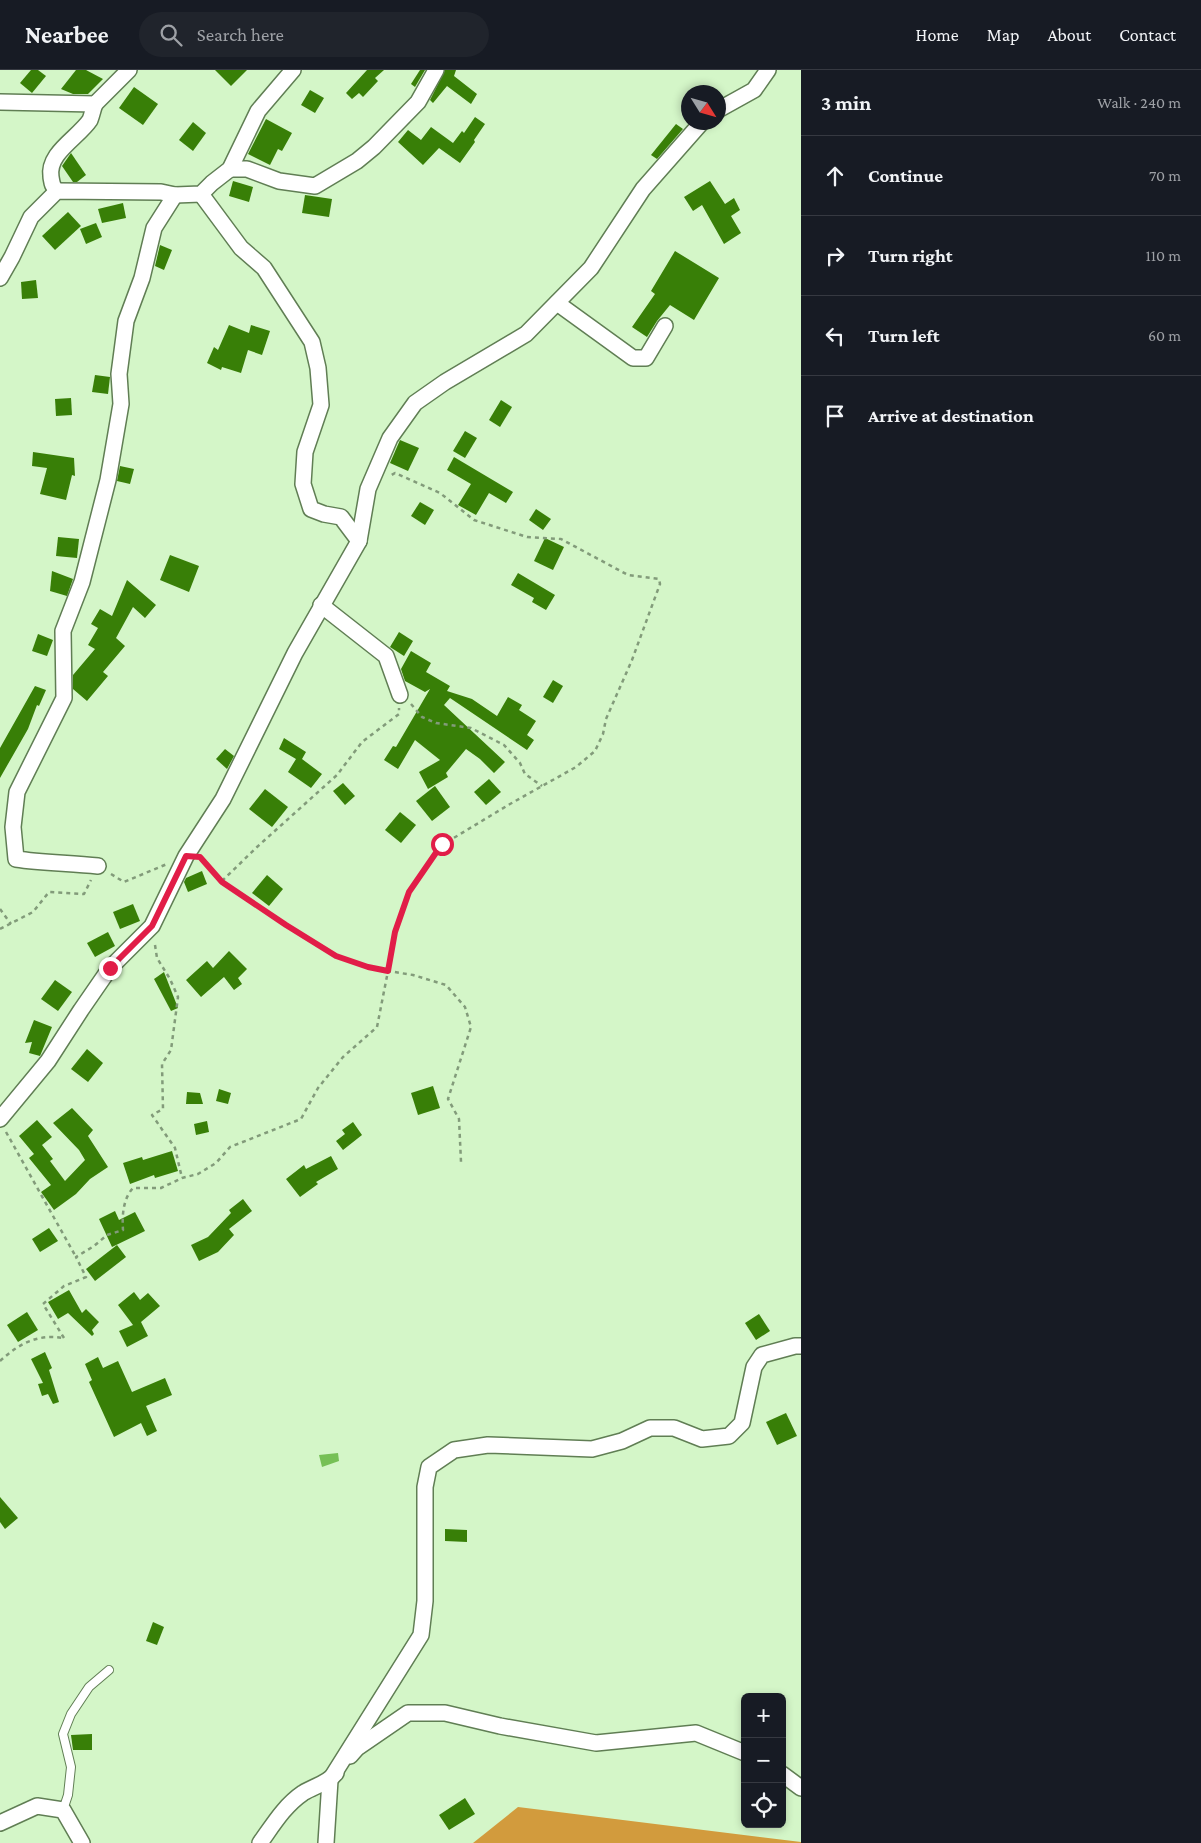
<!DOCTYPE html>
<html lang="en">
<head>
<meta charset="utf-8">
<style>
	:root { --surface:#171b24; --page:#20242c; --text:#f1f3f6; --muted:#9ea1a6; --line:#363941 }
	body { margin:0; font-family:"Crimson Pro",serif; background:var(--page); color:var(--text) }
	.controls { position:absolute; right:15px; bottom:15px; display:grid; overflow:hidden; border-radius:8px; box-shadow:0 2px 8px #0003 }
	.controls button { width:45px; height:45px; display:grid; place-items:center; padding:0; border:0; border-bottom:1px solid var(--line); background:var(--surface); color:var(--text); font:25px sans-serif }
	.compass { position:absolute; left:681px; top:15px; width:45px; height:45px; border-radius:50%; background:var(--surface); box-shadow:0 2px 8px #0003; rotate:127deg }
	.stop { position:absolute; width:15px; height:15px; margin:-11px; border:4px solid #e11d48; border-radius:50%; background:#fff }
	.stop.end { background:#e11d48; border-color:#fff; box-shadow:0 1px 5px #0008 }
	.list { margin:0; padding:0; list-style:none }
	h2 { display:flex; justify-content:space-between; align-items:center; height:65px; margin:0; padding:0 20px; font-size:21px }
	h2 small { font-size:16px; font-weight:400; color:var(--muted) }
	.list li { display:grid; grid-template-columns:32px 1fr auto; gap:15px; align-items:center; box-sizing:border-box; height:80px; padding:0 20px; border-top:1px solid var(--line) }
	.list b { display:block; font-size:19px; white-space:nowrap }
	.list em { font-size:16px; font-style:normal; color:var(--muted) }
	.icon { flex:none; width:28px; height:28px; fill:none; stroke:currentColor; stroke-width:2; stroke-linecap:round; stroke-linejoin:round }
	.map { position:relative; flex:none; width:801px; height:1773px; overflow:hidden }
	header { display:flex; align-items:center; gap:30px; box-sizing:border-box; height:70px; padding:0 25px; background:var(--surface); border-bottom:1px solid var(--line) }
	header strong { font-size:24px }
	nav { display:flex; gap:28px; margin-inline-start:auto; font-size:18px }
	.search { width:350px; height:45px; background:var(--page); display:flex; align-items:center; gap:12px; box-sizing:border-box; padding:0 18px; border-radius:28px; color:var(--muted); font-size:19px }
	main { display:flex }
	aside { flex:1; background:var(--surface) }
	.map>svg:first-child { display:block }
	.forest { fill:#d29b3d }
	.water { fill:#76c056 }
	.building { fill:#387f07 }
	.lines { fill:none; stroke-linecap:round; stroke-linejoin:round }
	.service-casing { stroke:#607e54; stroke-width:10 }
	.minor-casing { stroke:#607e54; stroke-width:18 }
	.path { stroke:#829b7a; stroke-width:2.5; stroke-dasharray:4 4; stroke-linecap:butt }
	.service { stroke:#fff; stroke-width:8 }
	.minor { stroke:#fff; stroke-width:15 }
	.route { stroke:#e11d48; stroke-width:6 }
</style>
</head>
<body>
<header>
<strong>Nearbee</strong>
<div class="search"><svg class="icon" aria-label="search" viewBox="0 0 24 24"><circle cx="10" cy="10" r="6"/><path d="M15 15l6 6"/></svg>Search here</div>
<nav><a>Home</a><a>Map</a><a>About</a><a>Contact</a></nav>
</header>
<main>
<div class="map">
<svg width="801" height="1773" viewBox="0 0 801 1773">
	<rect width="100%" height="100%" fill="#d4f6c8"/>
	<!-- forest -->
	<path class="forest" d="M 518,1737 L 801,1772 L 801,1773 L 473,1773 Z"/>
	<!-- water -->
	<path class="water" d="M 338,1383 L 339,1391 L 322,1397 L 319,1385 Z"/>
	<!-- building -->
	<g class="building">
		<path d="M 31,0 L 38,0 L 46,6 L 32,23 L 20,13 Z"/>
		<path d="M 76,0 L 86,0 L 103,9 L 88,24 L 73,24 L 61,19 Z"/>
		<path d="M 215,0 L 247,0 L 231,16 Z"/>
		<path d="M 367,0 L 384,0 L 375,8 L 378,11 L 363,27 L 359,23 L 352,29 L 346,23 Z"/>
		<path d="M 420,0 L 425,0 L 415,17 L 411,14 Z"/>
		<path d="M 445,0 L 456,0 L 454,6 L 477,24 L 471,34 L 447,16 L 433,33 L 430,30 Z"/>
		<path d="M 134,17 L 158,34 L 143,55 L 119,38 Z"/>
		<path d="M 310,20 L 324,28 L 315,43 L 301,35 Z"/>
		<path d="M 475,47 L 485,54 L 474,70 L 475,72 L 460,93 L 439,78 L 423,95 L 398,72 L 408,60 L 421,70 L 431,57 L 453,73 L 462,61 L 464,63 Z"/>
		<path d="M 266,49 L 292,63 L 282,81 L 278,79 L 270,95 L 248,84 Z"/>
		<path d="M 193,52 L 206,63 L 193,81 L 179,70 Z"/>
		<path d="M 676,54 L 683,59 L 657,89 L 651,85 Z"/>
		<path d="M 71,83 L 86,105 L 77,112 L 73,112 L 62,96 Z"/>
		<path d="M 233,111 L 253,117 L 249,132 L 229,126 Z"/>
		<path d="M 710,111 L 725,134 L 734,128 L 740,140 L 731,146 L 741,163 L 724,174 L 702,135 L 693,141 L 684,127 Z"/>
		<path d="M 305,125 L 332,129 L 329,147 L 302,143 Z"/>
		<path d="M 123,133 L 126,148 L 102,153 L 98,139 Z"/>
		<path d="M 68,142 L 81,156 L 55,180 L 42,166 Z"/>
		<path d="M 96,153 L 102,167 L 86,174 L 80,159 Z"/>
		<path d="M 160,175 L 172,180 L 164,200 L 155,196 Z"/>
		<path d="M 675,181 L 719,208 L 694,250 L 670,235 L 657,251 L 647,267 L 632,257 L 655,224 L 651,221 Z"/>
		<path d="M 36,210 L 38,228 L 22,229 L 21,212 Z"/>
		<path d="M 229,255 L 249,263 L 251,255 L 270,261 L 262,285 L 248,280 L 241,303 L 222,297 L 221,300 L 207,293 L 214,277 L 218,280 Z"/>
		<path d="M 95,305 L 110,307 L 108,324 L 92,322 Z"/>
		<path d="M 71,328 L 72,345 L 56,346 L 55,329 Z"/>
		<path d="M 501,330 L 512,337 L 500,357 L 489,350 Z"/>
		<path d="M 465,361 L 477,368 L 465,388 L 453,381 Z"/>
		<path d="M 400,370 L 419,378 L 408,401 L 390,393 Z"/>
		<path d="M 33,382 L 74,388 L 75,406 L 72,405 L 66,430 L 40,424 L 47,398 L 32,396 Z"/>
		<path d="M 454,387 L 513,422 L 506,433 L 489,423 L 476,445 L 458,435 L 471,414 L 447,400 Z"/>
		<path d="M 120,396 L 134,399 L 130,414 L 117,411 Z"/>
		<path d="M 420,432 L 434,440 L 425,455 L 411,446 Z"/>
		<path d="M 536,439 L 551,449 L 543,460 L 529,450 Z"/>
		<path d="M 58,467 L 79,469 L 77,488 L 56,486 Z"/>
		<path d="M 545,468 L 564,477 L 553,500 L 534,491 Z"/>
		<path d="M 170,485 L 199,496 L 189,522 L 160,510 Z"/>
		<path d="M 52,501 L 73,509 L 67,526 L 50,521 Z"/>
		<path d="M 518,503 L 555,525 L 546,540 L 532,532 L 534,528 L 511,515 Z"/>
		<path d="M 127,510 L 156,535 L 145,548 L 133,537 L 116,568 L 125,576 L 103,602 L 108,606 L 87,631 L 73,619 L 73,605 L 95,579 L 88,575 L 98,558 L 91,554 L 100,539 L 112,546 Z"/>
		<path d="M 399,562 L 413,571 L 404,586 L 390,577 Z"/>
		<path d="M 38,564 L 53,570 L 47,586 L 32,581 Z"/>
		<path d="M 411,581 L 431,593 L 426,602 L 450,616 L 447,621 L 472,629 L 497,646 L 508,627 L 522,635 L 519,640 L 536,651 L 527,665 L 534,670 L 527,680 L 450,628 L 444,635 L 505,692 L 494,703 L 480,689 L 466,679 L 446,703 L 448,707 L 428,719 L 419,702 L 440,690 L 415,670 L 398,699 L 384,690 L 393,676 L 396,677 L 430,619 L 425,622 L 405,611 L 401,599 Z"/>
		<path d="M 553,610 L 563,616 L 553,633 L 543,627 Z"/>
		<path d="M 35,616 L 46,620 L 39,636 L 37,635 L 28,659 L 0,708 L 0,678 Z"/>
		<path d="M 284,668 L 306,682 L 302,689 L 322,704 L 311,718 L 288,702 L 296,689 L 279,679 Z"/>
		<path d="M 225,679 L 234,686 L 227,699 L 216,689 Z"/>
		<path d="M 489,709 L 501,722 L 486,735 L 474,722 Z"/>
		<path d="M 343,713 L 355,726 L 345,735 L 333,721 Z"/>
		<path d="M 435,716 L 450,737 L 432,751 L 416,731 Z"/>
		<path d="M 265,719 L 288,737 L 272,757 L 249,739 Z"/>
		<path d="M 400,742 L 416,755 L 401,773 L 385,760 Z"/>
		<path d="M 202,801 L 207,814 L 188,822 L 184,812 L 186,808 Z"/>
		<path d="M 267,805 L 283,819 L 269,836 L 252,823 Z"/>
		<path d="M 133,834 L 140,851 L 120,859 L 113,842 Z"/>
		<path d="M 108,862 L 115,876 L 95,887 L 87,873 Z"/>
		<path d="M 229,881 L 247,899 L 238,908 L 242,914 L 234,920 L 224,907 L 201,927 L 186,910 L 207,891 L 213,898 Z"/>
		<path d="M 164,902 L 178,938 L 171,941 L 154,909 Z"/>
		<path d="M 55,910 L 72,922 L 58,941 L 41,929 Z"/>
		<path d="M 34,950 L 52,957 L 40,986 L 29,983 L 32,972 L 25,973 Z"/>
		<path d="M 87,979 L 103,993 L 88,1012 L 71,999 Z"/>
		<path d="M 433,1016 L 440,1038 L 418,1045 L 411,1023 Z"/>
		<path d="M 219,1019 L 231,1023 L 228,1034 L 216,1031 Z"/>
		<path d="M 187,1022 L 200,1023 L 203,1034 L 186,1034 Z"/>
		<path d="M 72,1038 L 93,1060 L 88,1066 L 108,1097 L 90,1109 L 76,1124 L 54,1140 L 41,1122 L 51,1115 L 29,1088 L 34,1084 L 19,1066 L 37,1050 L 52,1067 L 42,1075 L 53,1089 L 50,1091 L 65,1111 L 85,1090 L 79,1080 L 53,1053 Z"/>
		<path d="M 207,1051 L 209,1062 L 196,1065 L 194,1054 Z"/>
		<path d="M 353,1052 L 362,1065 L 343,1080 L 336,1071 L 345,1064 L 342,1060 Z"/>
		<path d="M 172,1081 L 178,1101 L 155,1108 L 154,1105 L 130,1114 L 123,1093 L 142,1087 L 143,1090 Z"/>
		<path d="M 331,1086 L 338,1099 L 316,1112 L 318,1114 L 300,1127 L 286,1109 L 304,1095 L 306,1099 Z"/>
		<path d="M 243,1129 L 252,1141 L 229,1159 L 234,1165 L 218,1182 L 199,1191 L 191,1175 L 208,1167 L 231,1143 L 229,1140 Z"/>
		<path d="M 115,1141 L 119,1150 L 135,1142 L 145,1161 L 112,1177 L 99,1149 Z"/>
		<path d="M 49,1158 L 58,1171 L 40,1182 L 32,1169 Z"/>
		<path d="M 117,1175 L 126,1187 L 95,1211 L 86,1199 Z"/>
		<path d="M 69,1220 L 82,1243 L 86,1239 L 99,1252 L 92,1260 L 94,1264 L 92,1266 L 68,1243 L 58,1249 L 48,1232 Z"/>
		<path d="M 134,1222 L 140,1230 L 148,1223 L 160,1236 L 141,1252 L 148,1266 L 127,1277 L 119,1261 L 133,1255 L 118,1235 Z"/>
		<path d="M 27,1242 L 38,1260 L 18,1272 L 7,1255 Z"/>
		<path d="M 759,1244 L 770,1261 L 756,1270 L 745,1253 Z"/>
		<path d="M 45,1282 L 52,1298 L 49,1300 L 59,1332 L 53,1334 L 48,1324 L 42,1326 L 38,1314 L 43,1313 L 31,1289 Z"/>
		<path d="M 98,1287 L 103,1298 L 118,1291 L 132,1322 L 165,1308 L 172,1325 L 146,1336 L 157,1361 L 147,1366 L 141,1353 L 114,1367 L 89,1312 L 92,1310 L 85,1294 Z"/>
		<path d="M 786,1343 L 797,1366 L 777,1375 L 766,1352 Z"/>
		<path d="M 0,1427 L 18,1448 L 5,1459 L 0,1452 Z"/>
		<path d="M 445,1459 L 467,1460 L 467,1472 L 445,1471 Z"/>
		<path d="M 153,1552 L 164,1557 L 157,1575 L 146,1571 Z"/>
		<path d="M 92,1664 L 92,1680 L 73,1680 L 71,1665 Z"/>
		<path d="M 465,1728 L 475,1744 L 449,1760 L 439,1745 Z"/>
	</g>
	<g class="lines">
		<defs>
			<path id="service" d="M 63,1740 L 68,1725 L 71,1697 L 63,1664 L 71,1644 L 89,1617 L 109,1600"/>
			<g id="minor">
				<path d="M 0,32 L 95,34 L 129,0"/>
				<path d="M 718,40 L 754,20 L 768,0"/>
				<path d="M 230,99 L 247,99 L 279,111 L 315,116 L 357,91 L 374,77 L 418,32 L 436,0"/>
				<path d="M 57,121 C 52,116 52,113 51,107 C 47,83 78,68 90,50 C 92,45 93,39 95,34"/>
				<path d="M 201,124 L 241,178 L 264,198 L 312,272 L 318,298 L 321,335 L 305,382 L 303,414 L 311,439 L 324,444 L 341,447 L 359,471"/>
				<path d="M 0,208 L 12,187 L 31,147 L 57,121 L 161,122 L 175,125 L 201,124 L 212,113 L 230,99 L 258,41 L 293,0"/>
				<path d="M 557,233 L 633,288 L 646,288 L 665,256"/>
				<path d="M 321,535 L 386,586 L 400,625"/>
				<path d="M 98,796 C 71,793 43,793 16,789 L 13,757 L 17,722 L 64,628 L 63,561 L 82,512 L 108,410 L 121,334 L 119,304 L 126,251 L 142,208 L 154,158 L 175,125"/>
				<path d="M 0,1049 L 48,991 L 81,940 L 110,898 L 152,856 L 186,786 L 223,729 L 295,583 L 359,471 L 368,419 L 390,368 L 415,333 L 445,312 L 526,264 L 591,198 L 643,119 L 702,52"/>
				<path d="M 350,1686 L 357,1678 L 408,1643 L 445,1643 L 500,1656 L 596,1673 L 696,1663 L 745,1683"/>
				<path d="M 782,1704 L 801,1718"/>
				<path d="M 0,1753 L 37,1736 L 63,1740 L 82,1773"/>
				<path d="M 260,1773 C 273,1755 284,1736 303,1723 C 314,1716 327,1714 336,1703"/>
				<path d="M 326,1773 L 330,1710 L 421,1565 L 425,1531 L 425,1417 L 429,1397 L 454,1380 L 488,1375 L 592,1379 L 622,1371 L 650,1358 L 674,1358 L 702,1369 L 729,1366 L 742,1353 L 754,1297 L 762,1285 L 795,1276 L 801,1276"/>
			</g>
		</defs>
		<!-- service casing -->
		<use href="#service" class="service-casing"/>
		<!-- minor casing -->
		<use href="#minor" class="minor-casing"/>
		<!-- path -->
		<g class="path">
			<path d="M 411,634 L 422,647 L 436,653 L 471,658 L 504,675 L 520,693 L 525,704 L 542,716"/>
			<path d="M 200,788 L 222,811 L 286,855 L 336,886 L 368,897 L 388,901 L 395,862 L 409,822 L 442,775 L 510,734 L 576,697 L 595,681 L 603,664 L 606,649 L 632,590 L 660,514 L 659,509 L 628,505 L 561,469 L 527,467 L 474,450 L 440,423 L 395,403 L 390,406"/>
			<path d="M 111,804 L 124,812 L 167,794"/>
			<path d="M 222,811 L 257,777 L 337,705 L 362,672 L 399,644 L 399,638"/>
			<path d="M 0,839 L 11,854"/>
			<path d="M 0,859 L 33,842 L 49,822 L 84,824 L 91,810"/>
			<path d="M 155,875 L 157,888 L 170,909 L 178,927 L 171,980 L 162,994 L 163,1039 L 152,1045 L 175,1078 L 182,1108"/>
			<path d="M 6,1062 L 76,1187"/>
			<path d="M 64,1268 L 43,1234 L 64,1216 L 86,1207 L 76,1187 L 94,1176 L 107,1165 L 123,1160 C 122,1145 123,1129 133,1118 L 161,1118 L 182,1108 L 198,1104 L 216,1093 L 230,1077 L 301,1049 L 318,1018 L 343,987 L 377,957 L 388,901 L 413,905 L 446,915 L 465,937 L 471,957 L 448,1029 L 459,1049 L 461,1092"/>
			<path d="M 0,1291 C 20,1273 37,1264 63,1268"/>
		</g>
		<!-- service -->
		<use href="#service" class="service"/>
		<!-- minor -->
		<use href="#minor" class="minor"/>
	</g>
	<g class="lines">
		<!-- route -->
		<path class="route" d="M 110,898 L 152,856 L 186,786 L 200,787 L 222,812 L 286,855 L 336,886 L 368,897 L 388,901 L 395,862 L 409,822 L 442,774"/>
	</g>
</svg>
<div class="controls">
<button>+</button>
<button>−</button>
<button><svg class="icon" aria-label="locate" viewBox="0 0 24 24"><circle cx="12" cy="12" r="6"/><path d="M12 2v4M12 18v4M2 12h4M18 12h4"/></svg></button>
</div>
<svg class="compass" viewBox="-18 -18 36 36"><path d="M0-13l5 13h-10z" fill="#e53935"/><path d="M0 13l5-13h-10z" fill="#9ea1a6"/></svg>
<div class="stop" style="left:442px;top:774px"></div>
<div class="stop end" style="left:110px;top:898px"></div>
</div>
<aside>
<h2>3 min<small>Walk · 240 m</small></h2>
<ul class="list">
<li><svg class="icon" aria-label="ahead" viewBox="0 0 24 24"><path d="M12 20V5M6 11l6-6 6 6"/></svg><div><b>Continue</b></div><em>70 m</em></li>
<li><svg class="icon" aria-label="right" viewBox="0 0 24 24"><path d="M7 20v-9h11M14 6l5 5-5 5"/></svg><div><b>Turn right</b></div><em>110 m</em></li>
<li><svg class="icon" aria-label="left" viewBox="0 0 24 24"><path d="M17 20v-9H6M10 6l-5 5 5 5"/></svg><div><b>Turn left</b></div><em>60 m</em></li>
<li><svg class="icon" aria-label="arrive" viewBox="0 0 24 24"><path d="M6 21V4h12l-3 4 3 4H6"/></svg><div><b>Arrive at destination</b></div></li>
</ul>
</aside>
</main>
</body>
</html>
